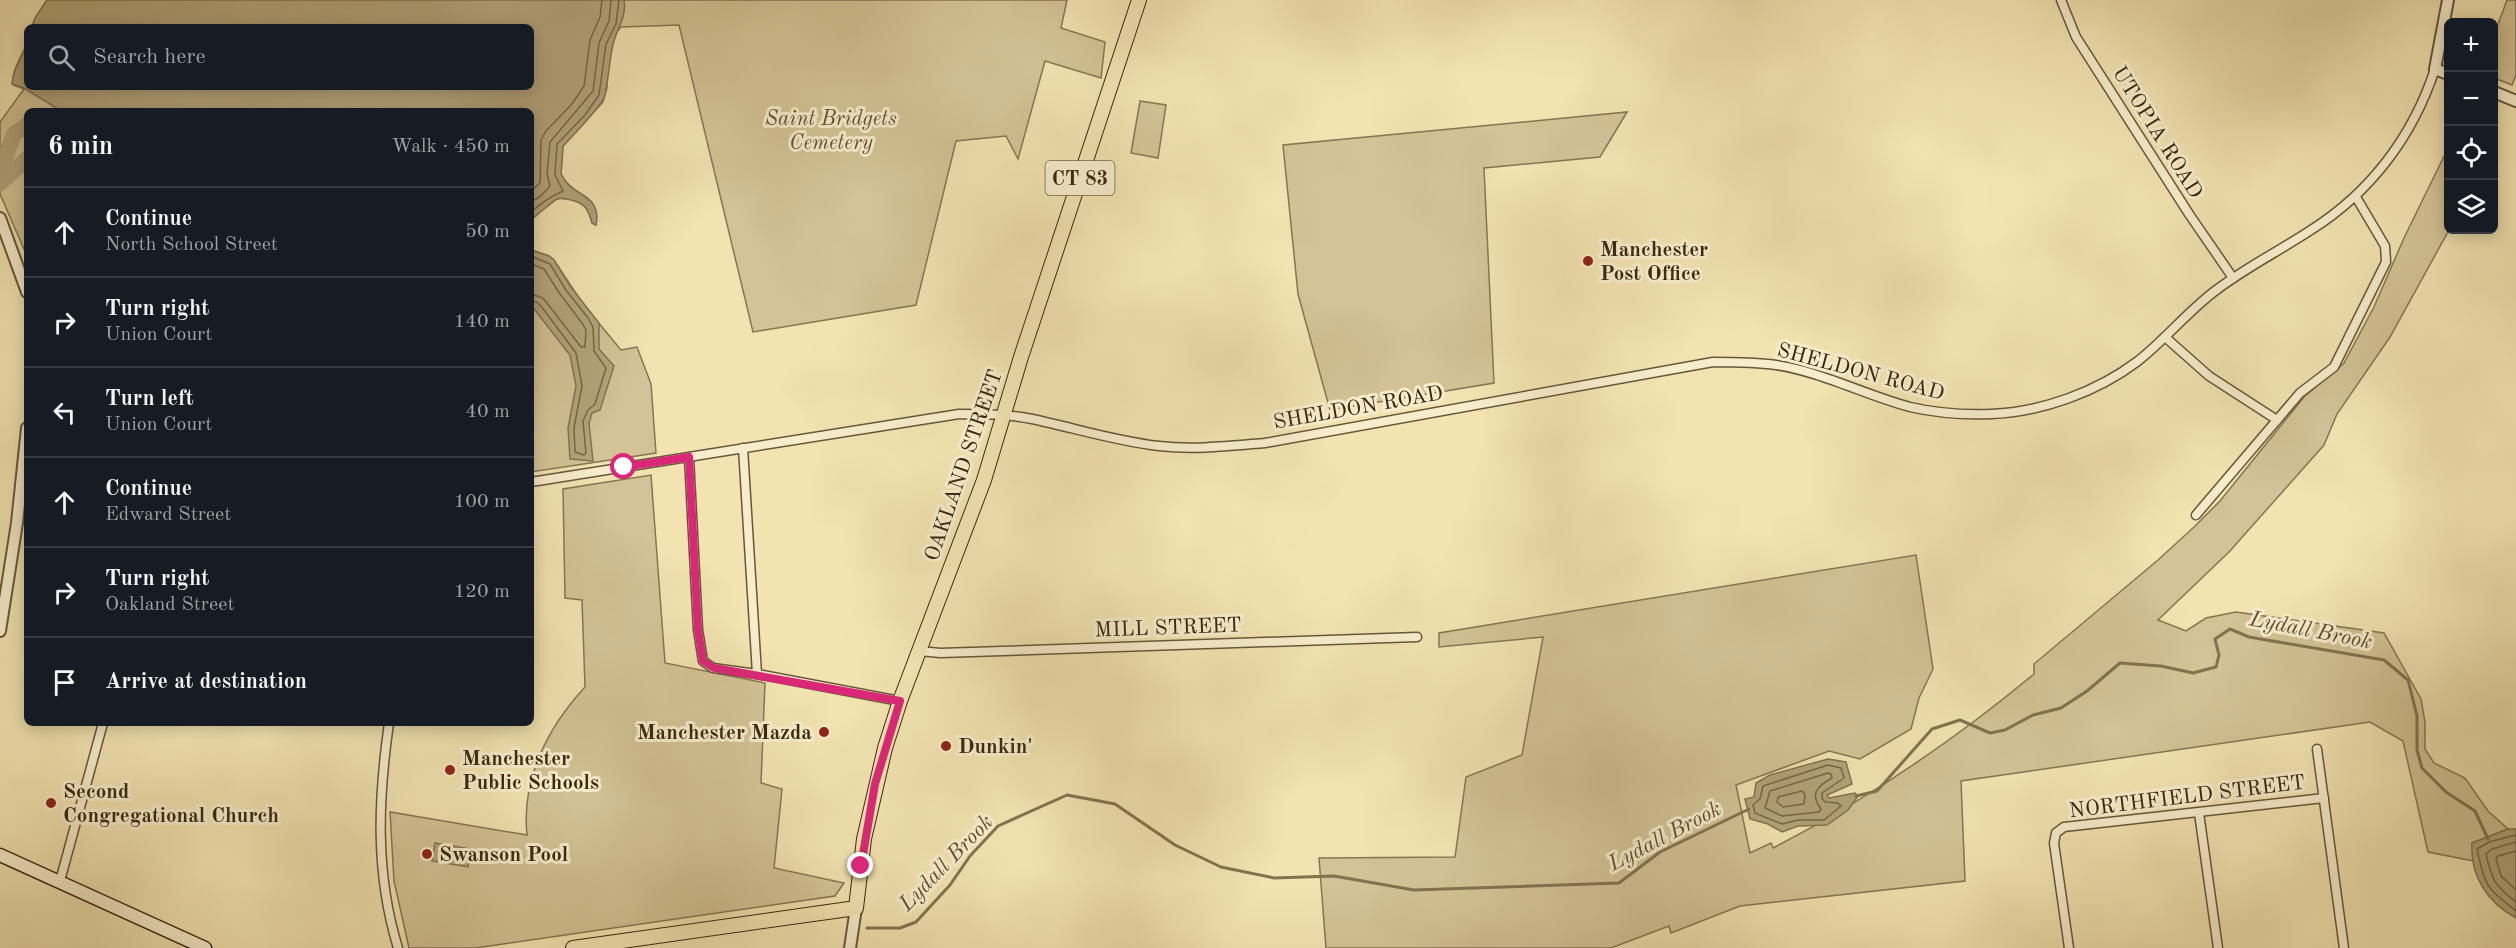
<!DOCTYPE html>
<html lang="en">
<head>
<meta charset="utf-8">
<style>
	:root { --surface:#171b24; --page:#20242c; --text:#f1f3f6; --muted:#9ea1a6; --line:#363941 }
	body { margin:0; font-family:"Old Standard TT",serif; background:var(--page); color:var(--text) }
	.controls { position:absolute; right:18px; top:18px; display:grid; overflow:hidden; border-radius:9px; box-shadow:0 3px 15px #0003 }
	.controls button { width:54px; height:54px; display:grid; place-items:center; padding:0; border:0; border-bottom:2px solid var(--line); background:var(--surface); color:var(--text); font:30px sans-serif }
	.stop { position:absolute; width:18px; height:18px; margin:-14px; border:4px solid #db2777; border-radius:50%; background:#fff }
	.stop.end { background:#db2777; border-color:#fff; box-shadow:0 2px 6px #0008 }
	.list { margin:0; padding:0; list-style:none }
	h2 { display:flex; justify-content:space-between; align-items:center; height:78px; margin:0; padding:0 24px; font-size:26px }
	h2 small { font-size:20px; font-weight:400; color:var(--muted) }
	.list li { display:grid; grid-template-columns:39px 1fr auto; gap:18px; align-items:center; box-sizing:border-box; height:90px; padding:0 24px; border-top:2px solid var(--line) }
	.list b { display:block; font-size:22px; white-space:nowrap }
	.list p { margin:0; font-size:20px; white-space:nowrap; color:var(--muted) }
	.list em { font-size:20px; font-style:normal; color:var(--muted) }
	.icon { flex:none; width:33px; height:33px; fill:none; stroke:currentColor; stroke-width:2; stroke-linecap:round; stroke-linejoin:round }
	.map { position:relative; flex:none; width:2516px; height:948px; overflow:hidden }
	.search { position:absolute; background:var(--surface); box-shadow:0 3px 15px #0003; left:24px; top:24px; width:510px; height:66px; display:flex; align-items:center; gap:15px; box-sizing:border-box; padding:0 21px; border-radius:9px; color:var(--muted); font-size:22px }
	.panel { position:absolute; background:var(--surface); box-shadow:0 3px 15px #0003; left:24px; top:108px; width:510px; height:618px; border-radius:9px }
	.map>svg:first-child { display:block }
	.green { fill:#d3c396; stroke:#867653; stroke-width:1.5 }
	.water { fill:#b3a37a; stroke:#827250; stroke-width:1.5 }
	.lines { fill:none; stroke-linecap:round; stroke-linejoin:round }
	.shore { stroke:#766645; stroke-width:1.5 }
	.stream { stroke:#827250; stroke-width:3 }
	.river { stroke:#b3a37a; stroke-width:16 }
	.minor-casing { stroke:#675738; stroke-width:11 }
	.tertiary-casing { stroke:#675738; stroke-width:14 }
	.secondary-casing { stroke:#392810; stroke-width:15 }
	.primary-casing { stroke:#392810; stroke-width:16 }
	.minor { stroke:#f7edcc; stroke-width:8 }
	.tertiary { stroke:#f7edcc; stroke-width:10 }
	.secondary { stroke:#f7edcc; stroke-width:12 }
	.primary { stroke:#f2e3b1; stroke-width:14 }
	.route { stroke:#db2777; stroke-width:8 }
	.poi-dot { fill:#8f2418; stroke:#f7edcc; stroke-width:2 }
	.labels { text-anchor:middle; stroke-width:6; stroke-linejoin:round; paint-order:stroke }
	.shield { fill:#f7edcc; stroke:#726348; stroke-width:1.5 }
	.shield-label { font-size:20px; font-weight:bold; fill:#392810 }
	.park-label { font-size:21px; font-style:italic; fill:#604f32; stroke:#f7edcc }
	.street-label { font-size:21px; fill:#392810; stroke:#f7edcc }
	.poi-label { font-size:21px; font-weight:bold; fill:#392810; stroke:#f7edcc; text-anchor:start }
	.water-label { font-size:22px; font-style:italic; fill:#5e4d30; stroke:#f7edcc }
</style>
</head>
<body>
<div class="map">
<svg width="2516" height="948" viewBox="0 0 2516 948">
	<rect width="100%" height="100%" fill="#f2e3b1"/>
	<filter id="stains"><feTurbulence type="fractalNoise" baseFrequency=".00333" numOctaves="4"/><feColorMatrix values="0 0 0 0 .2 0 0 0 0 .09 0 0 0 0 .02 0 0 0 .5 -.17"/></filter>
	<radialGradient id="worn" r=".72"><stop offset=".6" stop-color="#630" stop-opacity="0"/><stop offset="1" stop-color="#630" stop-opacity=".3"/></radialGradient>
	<!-- green -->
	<g class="green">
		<path d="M 47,0 L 1067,0 L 1061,28 L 1105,42 L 1101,78 L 1045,61 L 1018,159 L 1006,136 L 956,141 L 916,305 L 753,332 L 679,25 L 621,27 L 616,33 L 612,46 L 607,73 L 607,88 L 603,102 L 563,146 L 561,174 C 573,199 601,191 596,225 L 592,223 C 588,207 583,201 567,199 C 564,199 559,198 557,199 C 554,200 534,217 531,220 L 531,111 L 27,111 L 27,256 L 0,194 L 0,122 L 24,89 L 13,85 C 11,70 22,58 27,43 L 27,87 L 531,87 L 531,27 L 32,27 L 35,18 Z"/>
		<path d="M 2507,0 L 2516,0 L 2516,75 L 2512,85 L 2494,78 L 2494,35 Z"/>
		<path d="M 1140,101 L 1166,105 L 1158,158 L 1131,153 Z"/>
		<path d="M 1627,112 L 1600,157 L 1484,168 L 1494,383 L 1330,410 L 1298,294 L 1283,145 Z"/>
		<path d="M 2448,148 L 2449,230 L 2390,337 L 2337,414 L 2324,445 L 2229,552 L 2158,620 L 2186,631 L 2206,618 L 2236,612 L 2384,633 L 2421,699 L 2425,722 L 2425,749 L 2434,763 L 2465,778 L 2488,811 L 2508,829 L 2472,843 L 2474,861 L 2428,852 L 2403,741 L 2370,722 L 1961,781 L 1965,881 L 1740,906 L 1671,933 L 1669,926 L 1611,948 L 1326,948 L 1319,858 L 1455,857 L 1466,777 L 1522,755 L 1543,637 L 1439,647 L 1439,633 L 1916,555 L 1933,669 L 1919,698 L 1911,729 L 1860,759 L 1829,751 L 1736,785 L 1750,853 L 1771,843 L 1773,848 C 1867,800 1953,741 2034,674 L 2034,664 L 2158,560 L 2194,527 L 2220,501 L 2304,397 L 2344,363 L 2374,307 L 2404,238 Z"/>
		<path d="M 531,250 L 549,256 L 554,260 L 583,304 L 621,350 L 637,347 L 651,384 L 656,453 L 531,472 Z"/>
		<path d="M 651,475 L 665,663 L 765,683 L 761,783 L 782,789 L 774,868 L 844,883 L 835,896 L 475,948 L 409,948 L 394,881 L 390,812 L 527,835 C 521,779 548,727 585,687 L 582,600 L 565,598 L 563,489 Z"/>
	</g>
	<!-- water -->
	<g class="water">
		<path d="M 47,0 L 624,0 C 627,18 616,29 613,45 C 610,54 607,96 603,100 C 592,116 577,131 563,146 L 561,174 C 572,198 602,193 596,225 L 592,223 C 589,210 585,203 571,200 C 567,199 561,197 557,199 C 555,200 534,217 531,220 L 531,111 L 61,111 L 24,88 L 12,84 C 13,68 22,58 27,43 L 27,87 L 531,87 L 531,27 L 32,27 L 35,18 Z"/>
		<path d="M 531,250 L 549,256 L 554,260 L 570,286 L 599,323 L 599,349 L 614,366 L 600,410 L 592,413 L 589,423 L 593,461 L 570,459 L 568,428 L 576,386 L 570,355 L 531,305 Z"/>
		<path d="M 1828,759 L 1846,762 L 1852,784 L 1827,795 L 1829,798 L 1855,793 L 1858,796 L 1848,810 L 1827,825 L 1798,826 L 1782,832 L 1768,824 L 1750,819 L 1745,799 L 1754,797 L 1756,783 L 1770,775 Z"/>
		<path d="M 2508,829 L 2516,829 L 2516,918 C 2487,902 2470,876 2472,843 Z"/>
		<path d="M 435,843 L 471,849 L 468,867 L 432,861 Z"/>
	</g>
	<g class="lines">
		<!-- shore -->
		<g class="shore">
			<path d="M 531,191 L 540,183 L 541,140 L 546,131 L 572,104 L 584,86 L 590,40 L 600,17 L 602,0"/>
			<path d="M 531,202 L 541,196 L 550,186 L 547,174 L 550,142 L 593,91 L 599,43 L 609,21 L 611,0"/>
			<path d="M 531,212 C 541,203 552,196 563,191 L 555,175 L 557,144 L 585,115 L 599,95 L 606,44 L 616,24 L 619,0"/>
			<path d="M 531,256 L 550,264 L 566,290 L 588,318 L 593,327 L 594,351 L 606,368 L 595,404 L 588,410 L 583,421 L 586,453 L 584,455 L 575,452 L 574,428 L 582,386 L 576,353 L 544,310 L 537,302 L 531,301"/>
			<path d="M 531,264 L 544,269 L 560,294 L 582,323 L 586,330 L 585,347 L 581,347 L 543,298 L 531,294"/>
			<path d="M 1828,765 L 1841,768 L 1844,778 L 1822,793 L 1822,798 L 1825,802 L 1838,803 L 1841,806 L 1824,820 L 1798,820 L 1782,824 L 1755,813 L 1753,805 L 1760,799 L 1763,786 Z"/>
			<path d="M 1828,773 L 1831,774 L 1832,778 C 1818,786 1809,793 1821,809 L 1819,812 L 1782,816 L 1765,808 L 1770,791 Z"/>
			<path d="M 1802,791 L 1805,794 L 1804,804 L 1783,807 L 1777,802 L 1778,797 Z"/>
			<path d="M 2516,835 L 2489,842 L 2477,849 C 2486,888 2485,886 2516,911"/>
			<path d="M 2516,842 L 2492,849 L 2486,854 C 2492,880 2494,885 2516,902"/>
			<path d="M 2516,851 L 2498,856 L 2496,859 L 2501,876 L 2516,890"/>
		</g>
		<!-- stream -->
		<g class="stream">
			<path d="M 1856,796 L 1877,791 L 1932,729 L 1960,720 L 1990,733 L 2005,730 L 2033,715 L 2061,708 L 2087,691 L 2120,663 L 2161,666 L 2193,673 L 2216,667 L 2219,655 L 2215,639 L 2230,629 L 2249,637 L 2384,660 L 2408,680 L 2417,716 L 2417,750 L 2422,768 L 2446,792 L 2475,811 L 2488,839"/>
			<path d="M 867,928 L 900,928 L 916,922 L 950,885 L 970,856 L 998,826 L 1067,795 L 1115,804 L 1175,845 L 1221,867 L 1274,878 L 1334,876 L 1414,890 L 1619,883 L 1660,852 L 1749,809"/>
		</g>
		<!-- river -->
		<g class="river">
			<path d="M 0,172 L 14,134 L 27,125"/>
			<path d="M 0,183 L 27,159"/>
		</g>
		<defs>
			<g id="minor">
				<path d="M 2061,0 L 2076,37 L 2189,214 L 2233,278"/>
				<path d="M 2165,337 L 2209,376 L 2277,420"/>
				<path d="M 743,448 L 757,674"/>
				<path d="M 689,457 L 698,630 L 703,661 L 713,668 L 757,674 L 900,701"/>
				<path d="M 531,482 L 959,414 C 983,414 1008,414 1032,419 C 1075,428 1115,441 1159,446 C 1194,450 1229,446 1265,443 L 1713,362 C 1734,362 1755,362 1776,365 C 1822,372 1865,395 1910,407 C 1936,413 1964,415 1991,414 C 2042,412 2097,392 2138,361 C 2165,340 2187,312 2215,291 C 2245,268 2279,251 2311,230 C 2371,192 2413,136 2435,69"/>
				<path d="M 2196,515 L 2300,393 L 2334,367 L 2386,262 L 2385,246 L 2356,197"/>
				<path d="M 920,651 L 940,653 L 1417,637"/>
				<path d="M 389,723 C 378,800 375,873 398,948"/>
				<path d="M 2317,749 L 2344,948"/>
				<path d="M 2199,813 L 2218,948"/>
				<path d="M 60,881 L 103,723"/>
				<path d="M 2069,948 L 2054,843 L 2056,833 L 2064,827 L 2324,798"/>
			</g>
			<g id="tertiary">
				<path d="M 2448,0 L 2435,69 L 2448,74"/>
				<path d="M 2494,92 L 2516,101"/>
				<path d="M 0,218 L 27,292"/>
				<path d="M 0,631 L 17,523 L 27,428"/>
				<path d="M 850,948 L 856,908"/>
			</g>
			<path id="secondary" d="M 0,855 L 205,948"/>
			<path id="primary" d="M 573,948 L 856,908 L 864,839 L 885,748 L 900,701 L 984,480 L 1021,357 L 1139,0"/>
		</defs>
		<!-- minor casing -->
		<use href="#minor" class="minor-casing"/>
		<!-- tertiary casing -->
		<use href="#tertiary" class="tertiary-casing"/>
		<!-- secondary casing -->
		<use href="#secondary" class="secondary-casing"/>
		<!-- primary casing -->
		<use href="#primary" class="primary-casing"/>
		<!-- minor -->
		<use href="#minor" class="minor"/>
		<!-- tertiary -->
		<use href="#tertiary" class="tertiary"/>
		<!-- secondary -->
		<use href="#secondary" class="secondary"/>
		<!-- primary -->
		<use href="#primary" class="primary"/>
	</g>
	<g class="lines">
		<!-- route -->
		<path class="route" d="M 624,467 L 689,457 L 698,630 L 703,661 L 714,668 L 900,701 L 875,784 L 861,866"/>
	</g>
	<!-- markers -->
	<g class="poi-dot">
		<circle cx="1588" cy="261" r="6"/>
		<circle cx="824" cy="732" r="6"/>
		<circle cx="946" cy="746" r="6"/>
		<circle cx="450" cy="770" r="6"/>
		<circle cx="51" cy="803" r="6"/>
		<circle cx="427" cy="854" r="6"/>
	</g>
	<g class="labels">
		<!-- shield labels -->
		<rect class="shield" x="1045.5" y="161" width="69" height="34" rx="4.5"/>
		<g class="shield-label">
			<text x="1080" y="185">CT 83</text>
		</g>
		<!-- park labels -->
		<g class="park-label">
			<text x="831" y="125">Saint Bridgets<tspan x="831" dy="24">Cemetery</tspan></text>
		</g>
		<!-- street labels -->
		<g class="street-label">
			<text transform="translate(2158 132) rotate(58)" y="7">UTOPIA ROAD</text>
			<text transform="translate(1861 371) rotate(15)" y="7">SHELDON ROAD</text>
			<text transform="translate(1358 407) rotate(-10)" y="7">SHELDON ROAD</text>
			<text transform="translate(963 465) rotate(-71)" y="7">OAKLAND STREET</text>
			<text transform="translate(1168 627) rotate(-2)" y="7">MILL STREET</text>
			<text transform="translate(2187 796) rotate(-7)" y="7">NORTHFIELD STREET</text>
		</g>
		<!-- poi labels -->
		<g class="poi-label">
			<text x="1600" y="256">Manchester<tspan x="1600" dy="24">Post Office</tspan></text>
			<text x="812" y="739" text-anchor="end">Manchester Mazda</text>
			<text x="958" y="753">Dunkin'</text>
			<text x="462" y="765">Manchester<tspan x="462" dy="24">Public Schools</tspan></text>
			<text x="63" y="798">Second<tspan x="63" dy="24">Congregational Church</tspan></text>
			<text x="439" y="861">Swanson Pool</text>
		</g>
		<!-- water labels -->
		<g class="water-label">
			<text transform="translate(2311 629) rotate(11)" y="8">Lydall Brook</text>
			<text transform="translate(1664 835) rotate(-28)" y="8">Lydall Brook</text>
			<text transform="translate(945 862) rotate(-46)" y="8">Lydall Brook</text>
		</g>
	</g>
	<rect width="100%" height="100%" filter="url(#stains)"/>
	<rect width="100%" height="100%" fill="url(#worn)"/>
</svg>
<div class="controls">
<button>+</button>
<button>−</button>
<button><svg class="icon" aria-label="locate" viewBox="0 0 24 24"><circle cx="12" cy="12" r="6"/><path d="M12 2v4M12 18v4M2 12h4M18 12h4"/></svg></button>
<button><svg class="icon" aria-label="layers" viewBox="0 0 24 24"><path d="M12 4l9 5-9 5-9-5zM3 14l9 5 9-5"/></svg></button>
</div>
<div class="stop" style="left:624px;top:467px"></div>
<div class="stop end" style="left:861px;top:866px"></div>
<div class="search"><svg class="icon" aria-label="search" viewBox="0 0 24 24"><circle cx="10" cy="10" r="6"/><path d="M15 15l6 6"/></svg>Search here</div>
<section class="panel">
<h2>6 min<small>Walk · 450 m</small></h2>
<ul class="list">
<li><svg class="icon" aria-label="ahead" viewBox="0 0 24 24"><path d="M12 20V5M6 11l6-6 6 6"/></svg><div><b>Continue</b><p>North School Street</p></div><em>50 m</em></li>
<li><svg class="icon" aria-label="right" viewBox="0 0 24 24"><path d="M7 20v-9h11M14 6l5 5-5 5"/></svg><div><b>Turn right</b><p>Union Court</p></div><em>140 m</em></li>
<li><svg class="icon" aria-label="left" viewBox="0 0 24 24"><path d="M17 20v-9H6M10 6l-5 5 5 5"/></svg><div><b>Turn left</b><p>Union Court</p></div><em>40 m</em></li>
<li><svg class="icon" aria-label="ahead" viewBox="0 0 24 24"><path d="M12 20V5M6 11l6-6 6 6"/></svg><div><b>Continue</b><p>Edward Street</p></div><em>100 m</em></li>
<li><svg class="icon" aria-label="right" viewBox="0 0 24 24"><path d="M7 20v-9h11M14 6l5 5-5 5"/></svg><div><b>Turn right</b><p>Oakland Street</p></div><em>120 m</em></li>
<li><svg class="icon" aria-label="arrive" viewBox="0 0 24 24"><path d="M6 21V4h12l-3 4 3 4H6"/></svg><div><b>Arrive at destination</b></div></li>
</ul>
</section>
</div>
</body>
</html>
